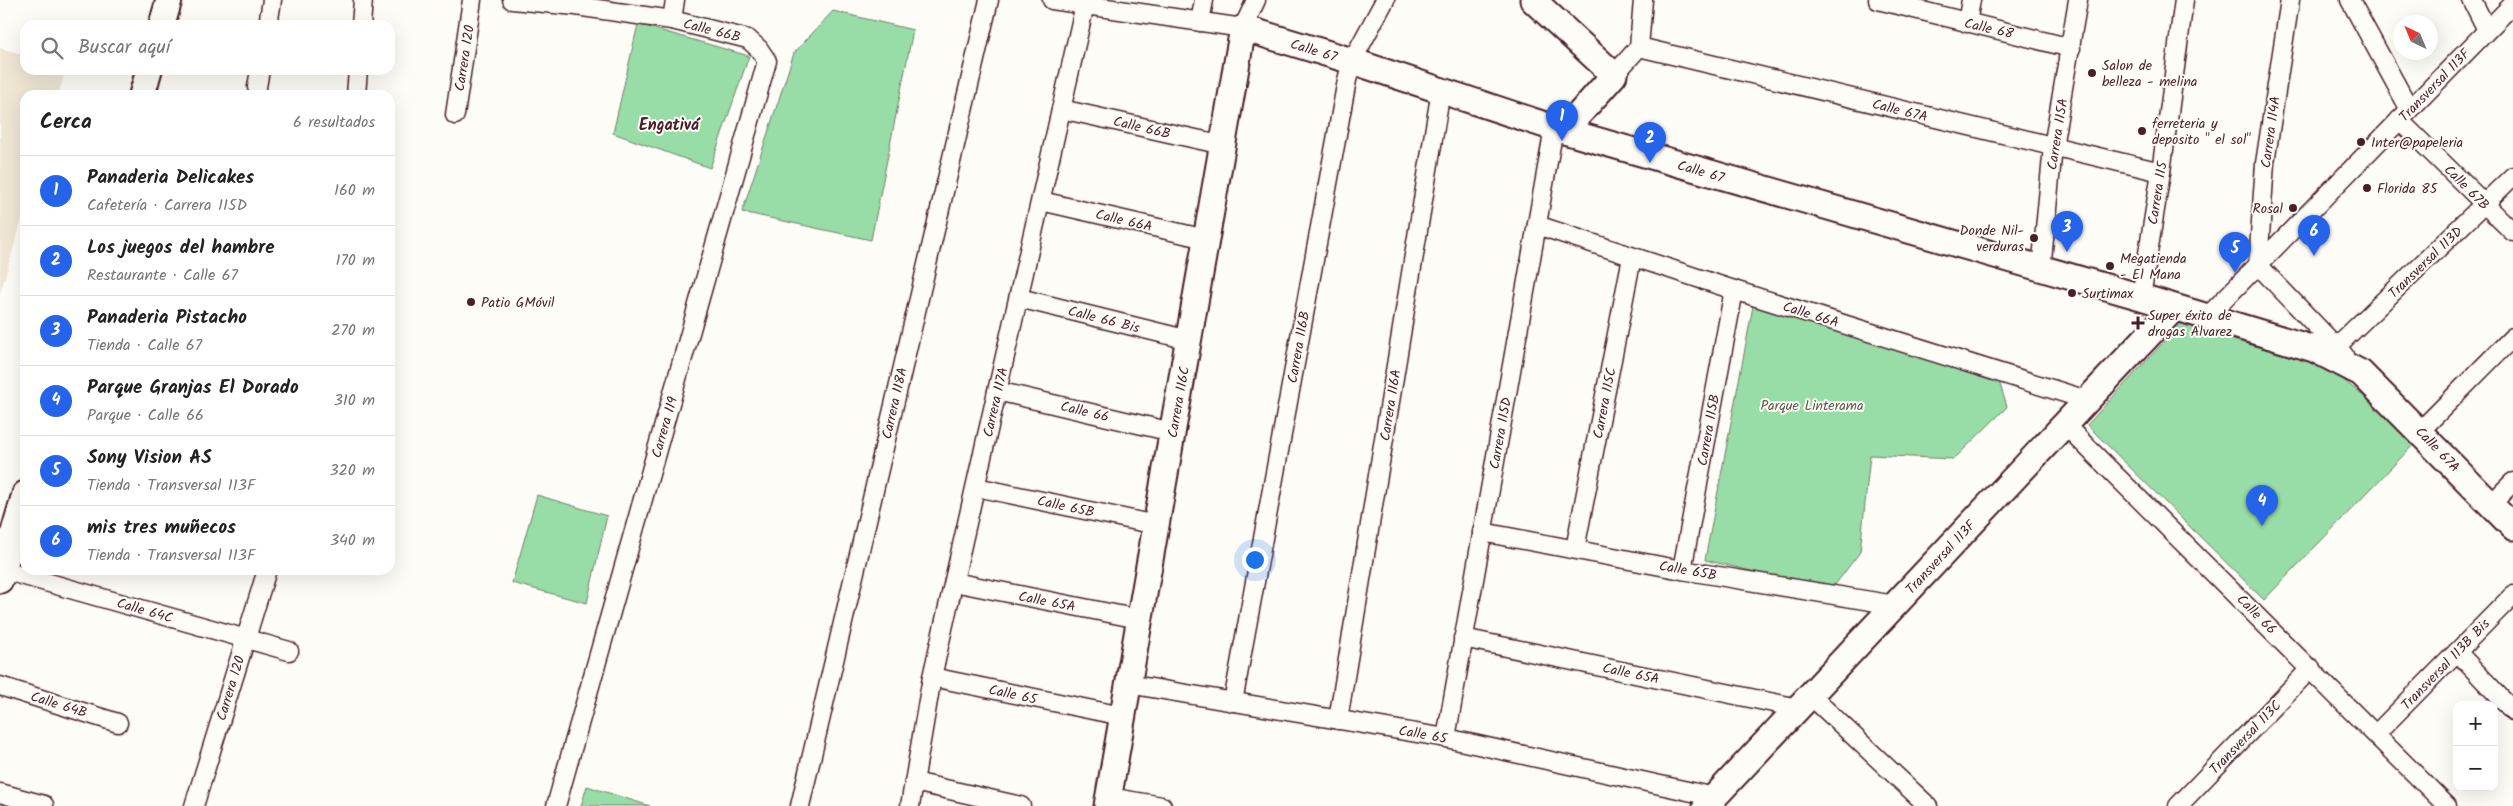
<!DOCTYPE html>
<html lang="es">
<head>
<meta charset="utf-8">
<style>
	:root { --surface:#fff; --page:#f2f2f2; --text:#222; --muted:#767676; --line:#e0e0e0; --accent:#2563eb }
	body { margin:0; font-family:Kalam,sans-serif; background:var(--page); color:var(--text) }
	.controls { position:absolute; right:15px; bottom:15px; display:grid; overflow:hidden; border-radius:10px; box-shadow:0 5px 20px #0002 }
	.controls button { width:45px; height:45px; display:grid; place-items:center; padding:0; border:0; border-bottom:1px solid var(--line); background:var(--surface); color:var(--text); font:25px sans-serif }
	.compass { position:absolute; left:2393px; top:15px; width:45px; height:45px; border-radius:50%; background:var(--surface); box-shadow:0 5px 20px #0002; rotate:316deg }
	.you { position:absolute; left:1254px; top:559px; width:18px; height:18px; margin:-12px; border:4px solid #fff; border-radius:50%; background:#1a73e8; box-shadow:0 0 0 8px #1a73e833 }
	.badge { display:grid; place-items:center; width:32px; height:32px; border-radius:50%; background:var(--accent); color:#fff; font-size:16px; font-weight:700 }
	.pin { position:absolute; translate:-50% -41px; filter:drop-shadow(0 1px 2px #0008) }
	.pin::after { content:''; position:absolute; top:26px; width:18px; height:15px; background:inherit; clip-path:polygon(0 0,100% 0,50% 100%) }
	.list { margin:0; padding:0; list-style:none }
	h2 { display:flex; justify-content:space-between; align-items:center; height:65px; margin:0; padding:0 20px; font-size:21px }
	h2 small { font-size:16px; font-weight:400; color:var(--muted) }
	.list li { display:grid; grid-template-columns:32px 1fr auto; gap:15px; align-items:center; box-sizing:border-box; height:70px; padding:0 20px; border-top:1px solid var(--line) }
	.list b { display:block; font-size:19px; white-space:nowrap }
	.list p { margin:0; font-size:16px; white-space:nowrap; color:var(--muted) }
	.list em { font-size:16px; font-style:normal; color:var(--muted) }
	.icon { flex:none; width:28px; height:28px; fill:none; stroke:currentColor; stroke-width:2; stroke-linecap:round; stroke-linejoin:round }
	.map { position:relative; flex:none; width:2513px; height:806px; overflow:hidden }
	.search { position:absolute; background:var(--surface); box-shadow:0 5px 20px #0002; left:20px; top:20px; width:375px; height:55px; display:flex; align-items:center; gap:12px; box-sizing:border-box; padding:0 18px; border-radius:15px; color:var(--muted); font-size:19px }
	.panel { position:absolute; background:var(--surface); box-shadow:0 5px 20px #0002; left:20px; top:90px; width:375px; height:485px; border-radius:15px }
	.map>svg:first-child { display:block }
	.built { fill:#efe6d4 }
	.green { fill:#98dca7; stroke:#717e69 }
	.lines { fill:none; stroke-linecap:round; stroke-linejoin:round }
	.street-casing { stroke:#4a1f2b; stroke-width:21 }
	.secondary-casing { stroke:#4a1f2b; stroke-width:29 }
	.street { stroke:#fdfcf7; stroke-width:18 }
	.secondary { stroke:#fdfcf7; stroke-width:25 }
	.poi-dot { fill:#4a1f2b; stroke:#fdfcf7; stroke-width:2 }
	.labels { text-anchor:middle; stroke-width:4; stroke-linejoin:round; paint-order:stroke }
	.street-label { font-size:14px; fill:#4a1f2b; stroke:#fdfcf7 }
	.poi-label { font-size:14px; fill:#4a1f2b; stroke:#fdfcf7; text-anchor:start }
	.park-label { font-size:14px; fill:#615850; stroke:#fdfcf7 }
	.quarter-label { font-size:16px; font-weight:bold; fill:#4a1f2b; stroke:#fdfcf7 }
</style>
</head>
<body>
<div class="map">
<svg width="2513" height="806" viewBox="0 0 2513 806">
	<rect width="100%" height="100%" fill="#fdfcf7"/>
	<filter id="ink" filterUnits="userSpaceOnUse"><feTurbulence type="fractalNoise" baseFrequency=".02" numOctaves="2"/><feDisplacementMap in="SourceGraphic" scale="10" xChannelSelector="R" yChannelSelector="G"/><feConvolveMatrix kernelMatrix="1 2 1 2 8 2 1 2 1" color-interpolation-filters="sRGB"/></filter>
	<g filter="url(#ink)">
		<!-- built -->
		<path class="built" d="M 0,48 L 25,55 L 25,70 L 66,70 L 58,95 L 25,95 L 25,209 L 0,294 Z"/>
		<!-- green -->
		<g class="green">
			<path d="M 833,11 L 913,30 L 871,240 L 742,212 L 794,53 Z"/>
			<path d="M 638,24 L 749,56 L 710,168 L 613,133 Z"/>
			<path d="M 1753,306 L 1999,381 L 2007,407 L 1954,459 L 1870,455 L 1860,552 L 1831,590 L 1705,560 Z"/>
			<path d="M 2185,319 L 2230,339 L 2325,365 L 2418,440 L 2264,600 L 2087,425 Z"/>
			<path d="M 537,495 L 607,516 L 587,603 L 512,583 Z"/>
			<path d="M 587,786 L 650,806 L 581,806 Z"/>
		</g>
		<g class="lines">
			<defs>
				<g id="street">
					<path d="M 512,0 L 576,6 L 672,20 L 748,39 L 759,49 L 767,61 L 556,806"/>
					<path d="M 1052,0 L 1243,28 L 1256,0"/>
					<path d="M 1878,0 L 2071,48"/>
					<path d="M 2350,0 L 2410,110"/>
					<path d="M 2472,0 L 2487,30"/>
					<path d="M 672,20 L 675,0"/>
					<path d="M 1200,22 L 1204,0"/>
					<path d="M 1967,23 L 1971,0"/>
					<path d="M 268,25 L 272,0"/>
					<path d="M 361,25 L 363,0"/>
					<path d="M 1639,47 L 2161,172"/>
					<path d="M 1614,75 L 1639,47 L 1643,0"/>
					<path d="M 257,87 L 260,70"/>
					<path d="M 356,95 L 358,70"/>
					<path d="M 1061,109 L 1223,145"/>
					<path d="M 455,115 L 472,0"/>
					<path d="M 2399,120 L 2513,232"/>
					<path d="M 1041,201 L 1206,239"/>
					<path d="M 1537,225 L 1734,290 L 2087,400"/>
					<path d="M 2258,265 L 2265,163 L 2290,0"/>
					<path d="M 2258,265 L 2344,355"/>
					<path d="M 2041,270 L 2053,147 L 2078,0"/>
					<path d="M 2141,297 L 2161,172 L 2184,0"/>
					<path d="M 1019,298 L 1189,340"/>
					<path d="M 2207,317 L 2513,4"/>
					<path d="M 2336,347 L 2513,176"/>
					<path d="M 997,391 L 1172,432"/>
					<path d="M 2064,424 L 2447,806"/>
					<path d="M 2420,431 L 2513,337"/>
					<path d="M 976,487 L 1156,525"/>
					<path d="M 2491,504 L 2513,482"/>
					<path d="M 1482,532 L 1682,570 L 1895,605"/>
					<path d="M 1575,549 L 1632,257"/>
					<path d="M 0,569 L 289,651"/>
					<path d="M 1682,570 L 1734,290"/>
					<path d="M 954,582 L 1139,619"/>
					<path d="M 1463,638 L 1798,708"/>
					<path d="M 2457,652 L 2513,711"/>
					<path d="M 932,677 L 1122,716"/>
					<path d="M 1128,684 L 1446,738 L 1715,797"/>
					<path d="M 0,686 L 118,723"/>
					<path d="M 1810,695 L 1928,806"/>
					<path d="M 1233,702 L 1347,80 L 1352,61 L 1385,0"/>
					<path d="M 1338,720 L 1441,90"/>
					<path d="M 2376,734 L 2513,595"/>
					<path d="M 1446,738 L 1554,128"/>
					<path d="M 914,782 L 1021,806"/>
					<path d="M 0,793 L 44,805"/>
					<path d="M 1108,797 L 1162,806"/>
					<path d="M 194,806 L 267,570"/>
					<path d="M 800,806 L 989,0"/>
					<path d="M 910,806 L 932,677 L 1086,0"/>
					<path d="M 2178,806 L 2311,668"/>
				</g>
				<g id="secondary">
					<path d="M 1533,0 L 1614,75 L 1564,131"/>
					<path d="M 162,25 L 169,0"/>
					<path d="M 142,95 L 149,70"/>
					<path d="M 0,580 L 25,494"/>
					<path d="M 1107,806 L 1243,28 L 1352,61 L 1554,128 L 2141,297 L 2314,349 L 2361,373 L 2513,527"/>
					<path d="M 1706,806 L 2174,308"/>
				</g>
			</defs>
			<!-- street casing -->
			<use href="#street" class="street-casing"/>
			<!-- secondary casing -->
			<use href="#secondary" class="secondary-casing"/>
			<!-- street -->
			<use href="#street" class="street"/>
			<!-- secondary -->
			<use href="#secondary" class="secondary"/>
		</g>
	</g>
	<!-- markers -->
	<g class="poi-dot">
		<circle cx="2092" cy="73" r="5"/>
		<circle cx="2142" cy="131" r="5"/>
		<circle cx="2361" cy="142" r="5"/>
		<circle cx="2367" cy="188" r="5"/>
		<circle cx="2293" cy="208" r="5"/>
		<circle cx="2034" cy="238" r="5"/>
		<circle cx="2110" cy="266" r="5"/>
		<circle cx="2072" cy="293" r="5"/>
		<circle cx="471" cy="302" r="5"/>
		<path d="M2135.5 315.5h5v5h5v5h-5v5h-5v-5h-5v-5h5z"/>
	</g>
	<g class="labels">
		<!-- street labels -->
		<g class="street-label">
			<text transform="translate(1989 28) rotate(13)" y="5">Calle 68</text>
			<text transform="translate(712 30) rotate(14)" y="5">Calle 66B</text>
			<text transform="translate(1314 50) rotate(17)" y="5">Calle 67</text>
			<text transform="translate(464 58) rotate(-81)" y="5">Carrera 120</text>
			<text transform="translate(2434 85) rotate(-46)" y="5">Transversal 113F</text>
			<text transform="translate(1900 110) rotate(14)" y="5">Calle 67A</text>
			<text transform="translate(1142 127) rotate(13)" y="5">Calle 66B</text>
			<text transform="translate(2270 132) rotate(-82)" y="5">Carrera 114A</text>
			<text transform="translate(2057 134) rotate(-81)" y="5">Carrera 115A</text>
			<text transform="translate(1701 171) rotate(16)" y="5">Calle 67</text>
			<text transform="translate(2467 187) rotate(45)" y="5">Calle 67B</text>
			<text transform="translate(2157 193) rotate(-81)" y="5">Carrera 115</text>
			<text transform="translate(1124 220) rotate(13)" y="5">Calle 66A</text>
			<text transform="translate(2425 262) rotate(-44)" y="5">Transversal 113D</text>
			<text transform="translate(1811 314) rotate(17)" y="5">Calle 66A</text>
			<text transform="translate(1104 319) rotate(14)" y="5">Calle 66 Bis</text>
			<text transform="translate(1298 347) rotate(-80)" y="5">Carrera 116B</text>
			<text transform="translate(995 402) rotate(-77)" y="5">Carrera 117A</text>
			<text transform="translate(1178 402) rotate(-80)" y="5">Carrera 116C</text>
			<text transform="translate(894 403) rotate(-77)" y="5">Carrera 118A</text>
			<text transform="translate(1604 403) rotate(-79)" y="5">Carrera 115C</text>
			<text transform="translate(1390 405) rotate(-81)" y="5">Carrera 116A</text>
			<text transform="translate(1085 411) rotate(13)" y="5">Calle 66</text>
			<text transform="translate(664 427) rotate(-74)" y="5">Carrera 119</text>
			<text transform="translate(1708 430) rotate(-80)" y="5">Carrera 115B</text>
			<text transform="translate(1500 433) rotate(-80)" y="5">Carrera 115D</text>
			<text transform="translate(2438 449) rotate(46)" y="5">Calle 67A</text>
			<text transform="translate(1066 506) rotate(12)" y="5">Calle 65B</text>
			<text transform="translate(1940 557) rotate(-47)" y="5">Transversal 113F</text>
			<text transform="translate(1688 570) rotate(10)" y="5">Calle 65B</text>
			<text transform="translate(1047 601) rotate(11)" y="5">Calle 65A</text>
			<text transform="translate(145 610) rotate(16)" y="5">Calle 64C</text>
			<text transform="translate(2257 614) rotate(45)" y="5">Calle 66</text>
			<text transform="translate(2445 664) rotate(-46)" y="5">Transversal 113B Bis</text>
			<text transform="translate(1631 673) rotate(12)" y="5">Calle 65A</text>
			<text transform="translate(230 688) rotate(-73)" y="5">Carrera 120</text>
			<text transform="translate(1013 694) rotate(12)" y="5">Calle 65</text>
			<text transform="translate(59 704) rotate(17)" y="5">Calle 64B</text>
			<text transform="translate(1423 734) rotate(10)" y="5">Calle 65</text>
			<text transform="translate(2245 737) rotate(-46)" y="5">Transversal 113C</text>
		</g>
		<!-- poi labels -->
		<g class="poi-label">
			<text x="2102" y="70">Salon de<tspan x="2102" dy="16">belleza - melina</tspan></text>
			<text x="2152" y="128">ferreteria y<tspan x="2152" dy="16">deposito " el sol"</tspan></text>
			<text x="2371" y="147">Inter@papeleria</text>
			<text x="2377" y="193">Florida 85</text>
			<text x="2283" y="213" text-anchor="end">Rosal</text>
			<text x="2024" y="235" text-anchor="end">Donde Nil-<tspan x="2024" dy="16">verduras</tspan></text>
			<text x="2120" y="263">Megatienda<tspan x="2120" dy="16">- El Mana</tspan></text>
			<text x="2082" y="298">Surtimax</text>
			<text x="481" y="307">Patio GMóvil</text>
			<text x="2148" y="320">Super éxito de<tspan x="2148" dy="16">drogas Alvarez</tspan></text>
		</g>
		<!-- park labels -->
		<g class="park-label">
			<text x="1812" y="410">Parque Linterama</text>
		</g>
		<!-- quarter labels -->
		<g class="quarter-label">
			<text x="669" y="130">Engativá</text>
		</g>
	</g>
</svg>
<div class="controls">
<button>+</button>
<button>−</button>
</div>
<svg class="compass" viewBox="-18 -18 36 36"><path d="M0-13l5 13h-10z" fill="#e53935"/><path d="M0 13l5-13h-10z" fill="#767676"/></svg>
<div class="you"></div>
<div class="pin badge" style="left:1562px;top:141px">1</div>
<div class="pin badge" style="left:1650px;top:163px">2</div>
<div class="pin badge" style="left:2067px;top:252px">3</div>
<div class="pin badge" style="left:2262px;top:526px">4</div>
<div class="pin badge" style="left:2235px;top:273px">5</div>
<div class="pin badge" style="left:2314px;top:256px">6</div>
<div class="search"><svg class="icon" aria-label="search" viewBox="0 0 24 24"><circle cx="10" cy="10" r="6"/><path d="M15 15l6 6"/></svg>Buscar aquí</div>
<section class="panel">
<h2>Cerca<small>6 resultados</small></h2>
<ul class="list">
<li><span class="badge">1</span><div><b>Panaderia Delicakes</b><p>Cafetería · Carrera 115D</p></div><em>160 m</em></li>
<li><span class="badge">2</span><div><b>Los juegos del hambre</b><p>Restaurante · Calle 67</p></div><em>170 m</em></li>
<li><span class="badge">3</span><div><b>Panaderia Pistacho</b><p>Tienda · Calle 67</p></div><em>270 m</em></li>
<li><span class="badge">4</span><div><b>Parque Granjas El Dorado</b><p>Parque · Calle 66</p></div><em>310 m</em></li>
<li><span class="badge">5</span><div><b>Sony Vision AS</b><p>Tienda · Transversal 113F</p></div><em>320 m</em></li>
<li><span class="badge">6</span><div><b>mis tres muñecos</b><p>Tienda · Transversal 113F</p></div><em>340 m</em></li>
</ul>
</section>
</div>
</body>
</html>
